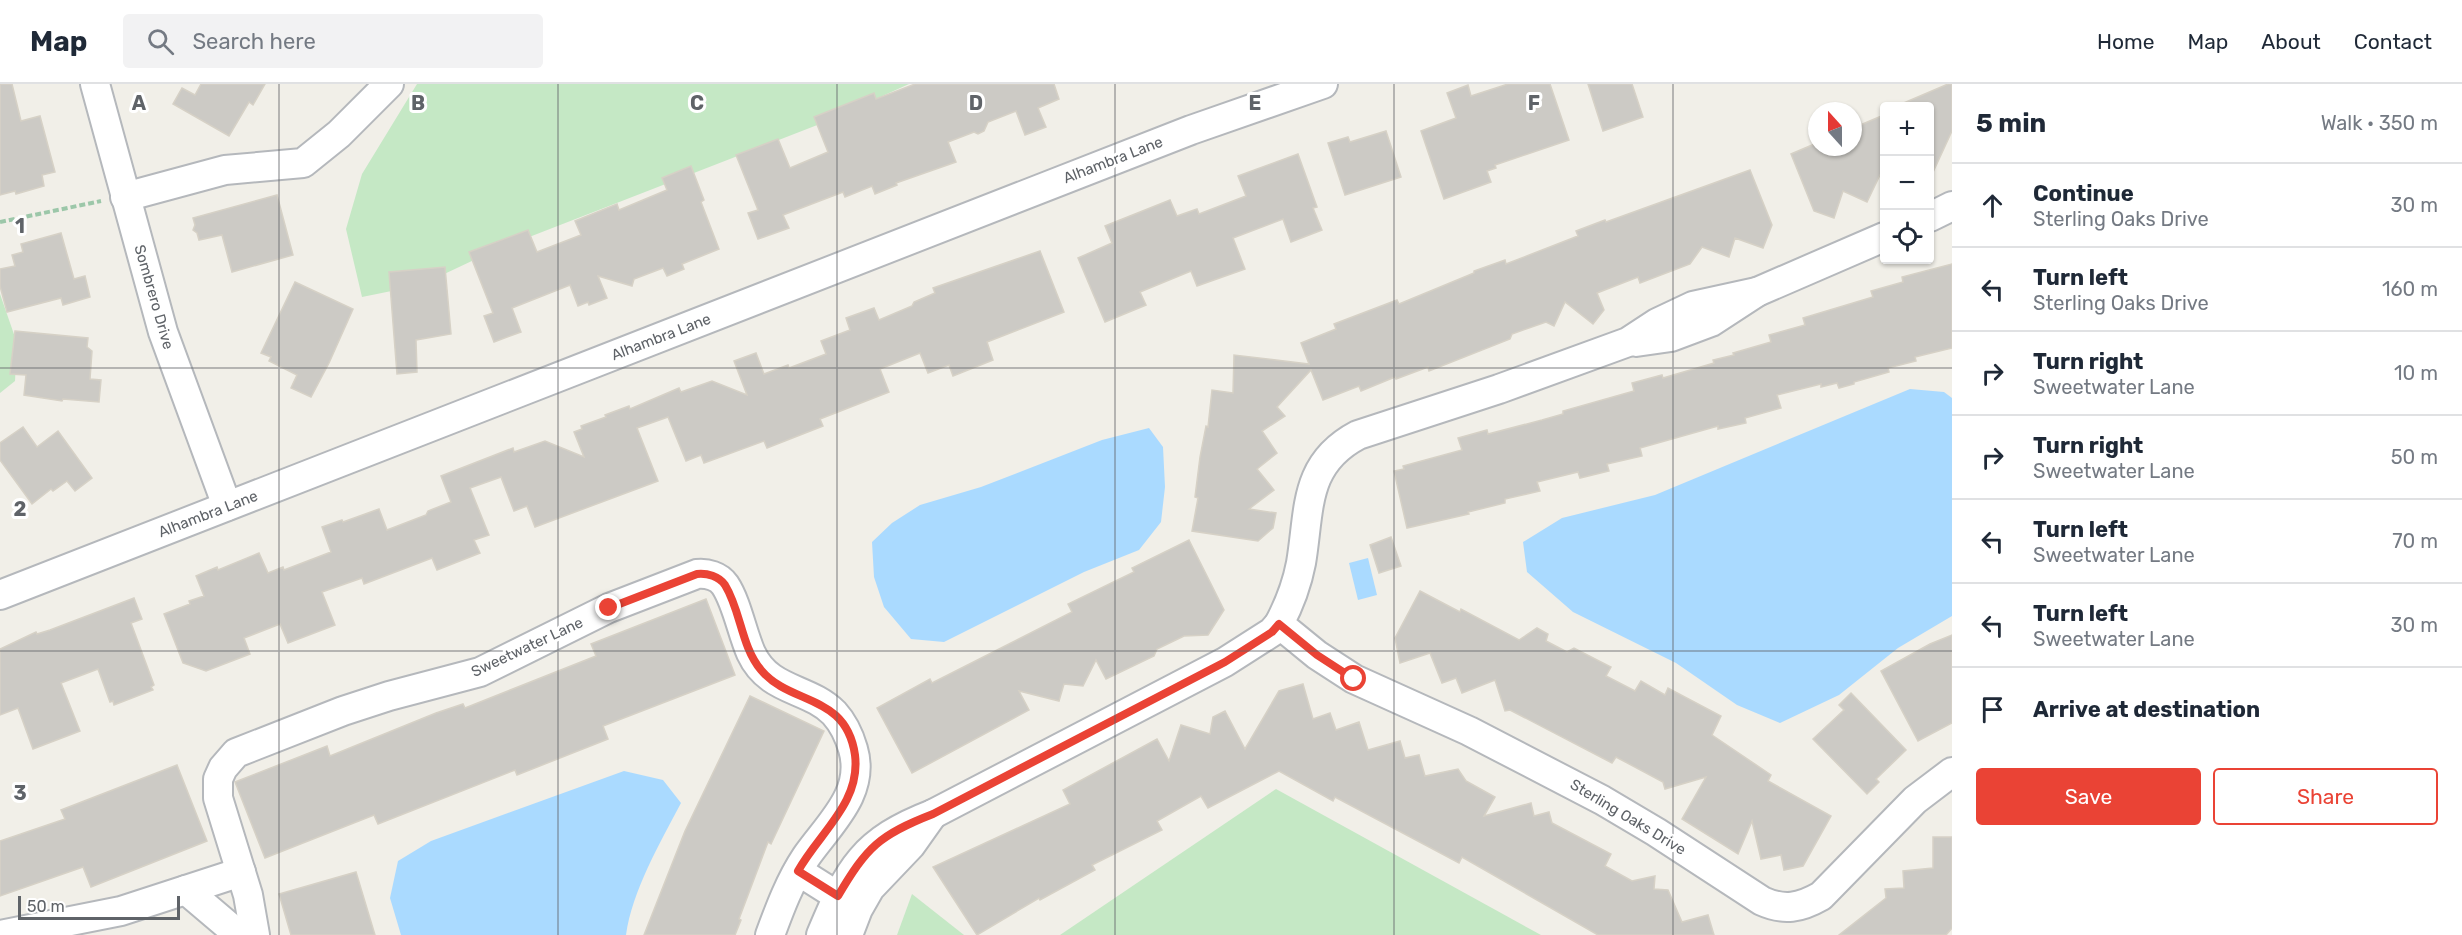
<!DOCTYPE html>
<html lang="en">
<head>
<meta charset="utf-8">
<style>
	:root { --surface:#fff; --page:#f2f2f3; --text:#1f2937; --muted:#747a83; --line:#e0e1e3; --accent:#ea4335 }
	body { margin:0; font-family:Rubik,sans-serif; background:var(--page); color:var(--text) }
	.controls { position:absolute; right:18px; top:18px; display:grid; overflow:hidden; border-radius:6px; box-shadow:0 2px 4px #0004 }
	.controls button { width:54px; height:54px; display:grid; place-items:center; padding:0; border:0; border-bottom:2px solid var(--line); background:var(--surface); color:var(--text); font:30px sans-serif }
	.compass { position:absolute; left:1808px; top:18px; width:54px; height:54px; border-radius:50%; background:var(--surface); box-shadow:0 2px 4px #0004; rotate:339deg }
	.scale { position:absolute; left:18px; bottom:15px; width:162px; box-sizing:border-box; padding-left:6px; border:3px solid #5f6368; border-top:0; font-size:16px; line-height:21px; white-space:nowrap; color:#5f6368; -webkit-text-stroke:4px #fff; paint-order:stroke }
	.stop { position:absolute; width:18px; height:18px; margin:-14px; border:4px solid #ea4335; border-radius:50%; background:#fff }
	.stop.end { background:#ea4335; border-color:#fff; box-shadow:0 2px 6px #0008 }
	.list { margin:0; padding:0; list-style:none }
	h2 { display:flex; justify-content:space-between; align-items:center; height:78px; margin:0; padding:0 24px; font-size:26px }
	h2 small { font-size:20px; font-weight:400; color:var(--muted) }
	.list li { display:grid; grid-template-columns:39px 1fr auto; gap:18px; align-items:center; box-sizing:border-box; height:84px; padding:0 24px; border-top:2px solid var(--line) }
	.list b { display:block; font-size:22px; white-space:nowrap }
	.list p { margin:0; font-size:20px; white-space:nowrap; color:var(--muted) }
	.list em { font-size:20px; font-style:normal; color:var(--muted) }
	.actions { display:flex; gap:12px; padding:18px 24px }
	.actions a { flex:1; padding:14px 0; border:2px solid var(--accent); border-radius:6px; text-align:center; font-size:21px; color:var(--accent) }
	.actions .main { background:var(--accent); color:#fff }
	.icon { flex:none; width:33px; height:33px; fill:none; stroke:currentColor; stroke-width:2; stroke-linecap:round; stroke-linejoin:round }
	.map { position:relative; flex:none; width:1952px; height:851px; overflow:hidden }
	header { display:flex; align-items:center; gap:36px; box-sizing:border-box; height:84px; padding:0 30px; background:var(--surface); border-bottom:2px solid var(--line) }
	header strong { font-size:28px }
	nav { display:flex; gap:33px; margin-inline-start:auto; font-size:21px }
	.search { width:420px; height:54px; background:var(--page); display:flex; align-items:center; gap:15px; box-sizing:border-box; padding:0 21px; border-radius:6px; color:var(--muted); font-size:22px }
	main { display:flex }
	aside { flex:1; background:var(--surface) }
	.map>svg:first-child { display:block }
	.green { fill:#c5e8c5 }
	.water { fill:#aadaff }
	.building { fill:#cccac5; stroke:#d6d1c6; stroke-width:1.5 }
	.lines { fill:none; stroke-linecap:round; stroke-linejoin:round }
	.minor-casing { stroke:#b5b8bc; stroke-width:32 }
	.path { stroke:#9cc7a9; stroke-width:4; stroke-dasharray:6 3; stroke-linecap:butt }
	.minor { stroke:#fff; stroke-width:28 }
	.route { stroke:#ea4335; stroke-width:8 }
	.grid { fill:none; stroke:#5f6368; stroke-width:1.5; stroke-opacity:0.55 }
	.labels { text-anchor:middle; stroke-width:6; stroke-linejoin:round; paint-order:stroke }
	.street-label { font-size:15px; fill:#5f6368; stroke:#fff }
	.grid-label { font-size:20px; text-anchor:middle; font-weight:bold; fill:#5f6368; stroke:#fff; stroke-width:6; stroke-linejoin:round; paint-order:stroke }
</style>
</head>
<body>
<header>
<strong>Map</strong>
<div class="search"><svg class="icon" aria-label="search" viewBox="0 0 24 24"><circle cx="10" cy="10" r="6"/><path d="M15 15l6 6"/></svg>Search here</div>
<nav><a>Home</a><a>Map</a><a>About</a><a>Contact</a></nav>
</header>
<main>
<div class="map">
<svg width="1952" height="851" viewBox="0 0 1952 851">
	<rect width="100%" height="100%" fill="#f1efe8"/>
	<!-- green -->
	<g class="green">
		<path d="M 417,0 L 909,0 L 825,38 L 493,167 L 421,201 L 362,213 L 346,145 L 362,90 Z"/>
		<path d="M 0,210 L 17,259 L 15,297 L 0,309 Z"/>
		<path d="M 1276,705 L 1541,851 L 1060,851 Z"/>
		<path d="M 912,810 L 964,851 L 897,851 Z"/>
	</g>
	<!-- water -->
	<g class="water">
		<path d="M 1910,305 L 1944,308 L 1952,314 L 1952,532 L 1898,564 L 1839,611 L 1780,639 L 1737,621 L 1676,579 L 1573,528 L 1527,488 L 1523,458 L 1562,434 L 1655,411 Z"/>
		<path d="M 1149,344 L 1163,363 L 1165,403 L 1161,438 L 1139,466 L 1084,488 L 944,558 L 911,555 L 884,523 L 874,493 L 872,458 L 892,439 L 920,421 L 981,403 L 1102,356 Z"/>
		<path d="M 1368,474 L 1377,511 L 1358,516 L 1349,479 Z"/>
		<path d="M 624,687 L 663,696 L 681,719 C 660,759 632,807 626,851 L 401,851 L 390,814 L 398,777 L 431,757 Z"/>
	</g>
	<!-- building -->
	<g class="building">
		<path d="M 0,0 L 12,0 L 21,37 L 40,32 L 55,88 L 42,91 L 44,102 L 16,110 L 15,107 L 0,111 Z"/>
		<path d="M 201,0 L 265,0 L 253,21 L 249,18 L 229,52 L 173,20 L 182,4 L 195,11 Z"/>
		<path d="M 915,0 L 1054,0 L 1059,15 L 1038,24 L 1046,43 L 1025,51 L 1016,27 L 988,38 L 984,47 L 978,50 L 974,48 L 948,58 L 956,78 L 896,99 L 897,101 L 875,110 L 872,102 L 845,113 L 843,108 L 783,131 L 789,144 L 758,155 L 748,129 L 758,126 L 736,71 L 778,55 L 790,84 L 828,68 L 814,33 L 874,9 L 876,15 Z"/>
		<path d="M 1508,0 L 1550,0 L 1569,56 L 1495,81 L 1496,84 L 1487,87 L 1491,98 L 1444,115 L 1421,47 L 1456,34 L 1447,9 L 1468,1 L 1471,12 Z"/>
		<path d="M 1588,0 L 1632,0 L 1643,33 L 1603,47 Z"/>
		<path d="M 1948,0 L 1952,0 L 1952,47 L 1929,97 L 1929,22 L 1899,21 Z"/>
		<path d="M 1884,31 L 1884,93 L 1880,91 L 1867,118 L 1843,107 L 1834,134 L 1814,127 L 1791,70 L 1817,59 L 1817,63 L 1853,63 L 1853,44 Z"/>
		<path d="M 1386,47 L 1401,93 L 1345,111 L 1328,59 L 1348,53 L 1350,58 Z"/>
		<path d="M 1298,70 L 1317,123 L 1313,124 L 1322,146 L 1291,158 L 1283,135 L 1233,154 L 1245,185 L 1197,202 L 1191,187 L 1140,208 L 1146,221 L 1105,238 L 1078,174 L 1112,159 L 1105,142 L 1170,116 L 1177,132 L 1197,125 L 1199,130 L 1246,112 L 1238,92 Z"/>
		<path d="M 691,82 L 704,116 L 701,118 L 719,165 L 682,180 L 684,185 L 667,192 L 663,184 L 634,195 L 632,202 L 598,192 L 607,214 L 589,221 L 588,218 L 578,222 L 570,201 L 512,224 L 521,248 L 494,258 L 484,232 L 493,229 L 469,168 L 528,146 L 537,168 L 581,151 L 575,137 L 617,120 L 619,126 L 667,106 L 662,94 Z"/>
		<path d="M 1750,86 L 1772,141 L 1763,164 L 1735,154 L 1729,173 L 1702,163 L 1690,180 L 1640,199 L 1638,193 L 1597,209 L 1604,226 L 1593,240 L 1565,218 L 1554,242 L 1546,238 L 1512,250 L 1510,255 L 1429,287 L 1428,283 L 1396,295 L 1395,293 L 1361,307 L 1359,302 L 1323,316 L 1311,286 L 1277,323 L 1285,332 L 1262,347 L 1277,369 L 1257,385 L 1274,406 L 1249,425 L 1276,429 L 1273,444 L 1258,457 L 1192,447 L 1198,414 L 1195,413 L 1200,373 L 1206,342 L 1208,343 L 1212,306 L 1233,309 L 1234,271 L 1309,280 L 1301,259 L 1336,245 L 1334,240 L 1397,216 L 1399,220 L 1474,189 L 1474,187 L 1505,176 L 1506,180 L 1578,152 L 1576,147 L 1605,136 L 1606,138 Z"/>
		<path d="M 277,111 L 293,171 L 232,188 L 222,151 L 199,156 L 197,149 L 193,146 L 195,141 L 193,134 Z"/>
		<path d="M 61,149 L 74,195 L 85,192 L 90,213 L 63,221 L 61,214 L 7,228 L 0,202 L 0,185 L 15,182 L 12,171 L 23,168 L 21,160 Z"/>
		<path d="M 1040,167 L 1064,228 L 987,258 L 993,276 L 953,292 L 949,281 L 928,289 L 920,269 L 880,285 L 889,308 L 820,335 L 823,342 L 767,364 L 764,357 L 704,379 L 701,371 L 686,377 L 668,333 L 637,344 L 658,397 L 535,443 L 527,422 L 514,427 L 501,393 L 470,404 L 489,451 L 474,456 L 480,469 L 437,486 L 432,474 L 364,500 L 362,494 L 322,508 L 335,541 L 288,559 L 280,540 L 244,554 L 250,570 L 206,587 L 183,579 L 164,530 L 190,520 L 189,517 L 204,512 L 196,492 L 217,483 L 218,486 L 259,469 L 268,489 L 283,483 L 284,486 L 331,468 L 322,443 L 342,436 L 343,438 L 379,425 L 387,446 L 426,431 L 428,427 L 451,418 L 441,392 L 513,364 L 514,368 L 545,357 L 584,373 L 574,348 L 582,345 L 581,342 L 606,333 L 605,331 L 629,322 L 630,325 L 679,304 L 681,308 L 712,297 L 747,311 L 734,277 L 756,269 L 764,290 L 788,281 L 789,284 L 826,270 L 821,257 L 850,246 L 846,234 L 874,224 L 879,236 L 912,222 L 914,218 L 935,209 L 933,204 Z"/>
		<path d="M 1952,180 L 1952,264 L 1915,273 L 1916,277 L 1888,284 L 1889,288 L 1854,298 L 1854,300 L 1839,304 L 1837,299 L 1821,303 L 1821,300 L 1777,311 L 1781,324 L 1745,334 L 1746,339 L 1718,345 L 1718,342 L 1640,364 L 1642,372 L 1607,380 L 1609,387 L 1580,394 L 1578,388 L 1537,398 L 1540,407 L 1505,415 L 1505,419 L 1468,428 L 1469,430 L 1407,444 L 1394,387 L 1404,385 L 1403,382 L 1462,366 L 1458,354 L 1487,346 L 1488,350 L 1542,336 L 1563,330 L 1563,327 L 1634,307 L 1632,299 L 1662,291 L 1663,294 L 1714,279 L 1713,276 L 1734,271 L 1733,269 L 1771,258 L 1769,251 L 1805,241 L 1803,234 L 1873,213 L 1871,207 L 1903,198 L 1902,193 Z"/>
		<path d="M 445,183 L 451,250 L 416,256 L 417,288 L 397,290 L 389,188 Z"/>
		<path d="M 295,198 L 353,225 L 329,279 L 311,313 L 291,304 L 297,291 L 269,277 L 271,273 L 261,269 Z"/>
		<path d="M 15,247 L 88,254 L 87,263 L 92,267 L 90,295 L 101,296 L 99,318 L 63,315 L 62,317 L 24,311 L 26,291 L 10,290 Z"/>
		<path d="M 23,343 L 37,363 L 58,347 L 92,394 L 75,407 L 67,397 L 53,407 L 51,405 L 32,420 L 0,376 L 0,359 Z"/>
		<path d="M 1391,453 L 1401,482 L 1379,489 L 1370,461 Z"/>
		<path d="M 1189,456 L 1224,526 L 1208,551 L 1184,552 L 1157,565 L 1154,572 L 1106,595 L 1096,576 L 1083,602 L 1064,600 L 1059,617 L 1019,607 L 1029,626 L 912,689 L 877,624 L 930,595 L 932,599 L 1072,528 L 1068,520 L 1134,488 L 1132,484 Z"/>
		<path d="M 1420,507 L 1460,528 L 1461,525 L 1519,556 L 1537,544 L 1548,550 L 1546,557 L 1567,568 L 1574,564 L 1611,583 L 1606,592 L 1635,607 L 1641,597 L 1665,611 L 1668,604 L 1721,632 L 1712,651 L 1771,691 L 1768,697 L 1831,732 L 1803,782 L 1784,786 L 1781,771 L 1761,775 L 1752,737 L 1738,770 L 1682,735 L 1706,693 L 1665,705 L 1663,698 L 1616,673 L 1612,679 L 1510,626 L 1505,627 L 1495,596 L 1462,609 L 1456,594 L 1442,599 L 1430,569 L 1400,579 L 1395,554 Z"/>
		<path d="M 134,514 L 142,535 L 131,539 L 154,601 L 151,603 L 153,606 L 114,621 L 113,617 L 110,618 L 98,585 L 61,599 L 80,647 L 33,665 L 18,624 L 0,631 L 0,565 L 36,548 L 37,550 L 50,546 Z"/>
		<path d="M 706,515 L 735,591 L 603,642 L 608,655 L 517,691 L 515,686 L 378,740 L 374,731 L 265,774 L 235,698 L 327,662 L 330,672 L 436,629 L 463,620 L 465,624 L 596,572 L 591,560 Z"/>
		<path d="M 1952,551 L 1952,639 L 1918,657 L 1881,587 L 1930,560 Z"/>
		<path d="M 1303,600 L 1313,635 L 1330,629 L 1336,646 L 1359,638 L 1368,666 L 1400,657 L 1405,674 L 1419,671 L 1425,692 L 1458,685 L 1466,697 L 1495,713 L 1484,732 L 1531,719 L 1534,732 L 1549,728 L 1552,739 L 1611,770 L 1605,782 L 1632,797 L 1655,792 L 1654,805 L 1668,806 L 1682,838 L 1708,831 L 1714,851 L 1598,851 L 1462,773 L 1459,779 L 1335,713 L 1333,717 L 1279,687 L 1208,724 L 1201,712 L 1157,737 L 1162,746 L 1092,781 L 1095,786 L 1040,816 L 1039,814 L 977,851 L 933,783 L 1070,720 L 1063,706 L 1157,655 L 1169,677 L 1181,641 L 1210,650 L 1213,633 L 1225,627 L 1245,665 L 1279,607 Z"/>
		<path d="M 1851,609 L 1906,666 L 1876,695 L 1879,698 L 1867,710 L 1813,655 L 1844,626 L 1839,621 Z"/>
		<path d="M 750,612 L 824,647 L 771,760 L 768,758 L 739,835 L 741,836 L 735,851 L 644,851 L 685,747 Z"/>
		<path d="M 177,681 L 207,757 L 91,803 L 83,783 L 0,812 L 0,757 L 65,735 L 61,726 Z"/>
		<path d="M 1933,753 L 1952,753 L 1952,844 L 1946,851 L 1839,851 L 1886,814 L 1885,805 L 1904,804 L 1903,787 L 1933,784 Z"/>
		<path d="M 356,788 L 375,851 L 291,851 L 279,810 Z"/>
	</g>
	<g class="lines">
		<defs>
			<g id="minor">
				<path d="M 95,0 L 163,248 L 227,422"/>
				<path d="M 125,113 L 225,86 L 303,79 L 339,50 L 389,0"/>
				<path d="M 1930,133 L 1952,122"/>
				<path d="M 1757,208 L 1693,222 L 1657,239 L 1628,258 L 1499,305 L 1358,351 C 1303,380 1310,426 1301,479 C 1297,500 1289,521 1279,540 L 1317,571 L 1354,595 L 1469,647 L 1602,716 L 1656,748 L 1762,817 C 1784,827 1800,824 1821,812 L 1915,716 L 1952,688"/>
				<path d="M 1636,258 L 1671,253 L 1711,238 L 1757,208 L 1884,153"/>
				<path d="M 0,511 L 1191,46 L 1323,0"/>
				<path d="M 933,730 L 1225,578 L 1272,548 L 1279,540"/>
				<path d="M 798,787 L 855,823"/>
				<path d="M 186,806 L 239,851"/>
				<path d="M 0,851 L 121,827 L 241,788"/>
				<path d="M 255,851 L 248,811 L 218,714 L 218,695 L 223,684 L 236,669 L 343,627 L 389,612 L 480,588 L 609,524 L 697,490 C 707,489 719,492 725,501 C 737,519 742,549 751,569 C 769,608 808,603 834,629 C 844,640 849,651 853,665 C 866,709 829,740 806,773 C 790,797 780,824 770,851"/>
				<path d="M 821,851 C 849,784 863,757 933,730 L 911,761 L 870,804 L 858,825 L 848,851"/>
			</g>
		</defs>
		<!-- minor casing -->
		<use href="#minor" class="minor-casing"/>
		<!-- path -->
		<path class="path" d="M 0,138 L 101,117"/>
		<!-- minor -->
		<use href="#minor" class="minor"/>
	</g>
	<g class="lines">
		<!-- route -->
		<path class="route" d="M 609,524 L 697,490 C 707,489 719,492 725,501 C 741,527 741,562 761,586 C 791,622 846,609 855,671 C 861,719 819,749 798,787 L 838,812 C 867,763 879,751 933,730 L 1225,578 L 1272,548 L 1279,540 L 1317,571 L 1354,595"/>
	</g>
	<!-- grid -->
	<path class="grid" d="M 279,0 L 279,851M 558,0 L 558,851M 837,0 L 837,851M 1115,0 L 1115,851M 1394,0 L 1394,851M 1673,0 L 1673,851M 0,284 L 1952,284M 0,567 L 1952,567"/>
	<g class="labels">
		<!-- street labels -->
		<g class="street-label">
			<text transform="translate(1113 76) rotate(-21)" y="5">Alhambra Lane</text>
			<text transform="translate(154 213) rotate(74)" y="5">Sombrero Drive</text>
			<text transform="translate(661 253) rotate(-21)" y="5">Alhambra Lane</text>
			<text transform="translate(208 430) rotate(-21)" y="5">Alhambra Lane</text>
			<text transform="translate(527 563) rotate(-25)" y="5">Sweetwater Lane</text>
			<text transform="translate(1628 733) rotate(31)" y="5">Sterling Oaks Drive</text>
		</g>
	</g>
	<g class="grid-label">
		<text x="139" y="26">A</text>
		<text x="418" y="26">B</text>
		<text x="697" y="26">C</text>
		<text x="976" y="26">D</text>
		<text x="1255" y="26">E</text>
		<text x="1534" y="26">F</text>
		<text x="20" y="149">1</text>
		<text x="20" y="432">2</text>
		<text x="20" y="716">3</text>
	</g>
</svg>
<div class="controls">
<button>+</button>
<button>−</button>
<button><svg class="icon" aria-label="locate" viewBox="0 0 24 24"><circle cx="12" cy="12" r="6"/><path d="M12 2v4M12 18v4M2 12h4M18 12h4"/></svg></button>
</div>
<svg class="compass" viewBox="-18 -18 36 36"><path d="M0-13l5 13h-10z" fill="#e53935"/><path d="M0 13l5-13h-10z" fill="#747a83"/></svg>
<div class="scale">50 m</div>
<div class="stop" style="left:1354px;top:595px"></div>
<div class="stop end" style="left:609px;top:524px"></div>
</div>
<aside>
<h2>5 min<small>Walk · 350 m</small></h2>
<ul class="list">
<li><svg class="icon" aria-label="ahead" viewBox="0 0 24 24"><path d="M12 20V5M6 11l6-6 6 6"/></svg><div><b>Continue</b><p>Sterling Oaks Drive</p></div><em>30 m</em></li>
<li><svg class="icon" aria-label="left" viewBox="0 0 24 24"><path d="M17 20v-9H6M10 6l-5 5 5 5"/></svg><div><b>Turn left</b><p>Sterling Oaks Drive</p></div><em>160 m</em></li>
<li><svg class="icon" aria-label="right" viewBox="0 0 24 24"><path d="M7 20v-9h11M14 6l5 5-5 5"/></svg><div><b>Turn right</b><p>Sweetwater Lane</p></div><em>10 m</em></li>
<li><svg class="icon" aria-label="right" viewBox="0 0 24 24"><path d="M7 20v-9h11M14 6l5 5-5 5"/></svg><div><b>Turn right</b><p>Sweetwater Lane</p></div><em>50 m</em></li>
<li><svg class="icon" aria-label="left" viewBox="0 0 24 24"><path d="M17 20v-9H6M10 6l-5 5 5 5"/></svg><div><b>Turn left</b><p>Sweetwater Lane</p></div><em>70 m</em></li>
<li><svg class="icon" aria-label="left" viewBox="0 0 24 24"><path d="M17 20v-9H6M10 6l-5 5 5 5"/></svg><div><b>Turn left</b><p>Sweetwater Lane</p></div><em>30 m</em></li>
<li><svg class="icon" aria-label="arrive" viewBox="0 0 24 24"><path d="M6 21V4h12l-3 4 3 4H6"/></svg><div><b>Arrive at destination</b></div></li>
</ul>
<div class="actions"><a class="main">Save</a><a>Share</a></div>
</aside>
</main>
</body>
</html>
